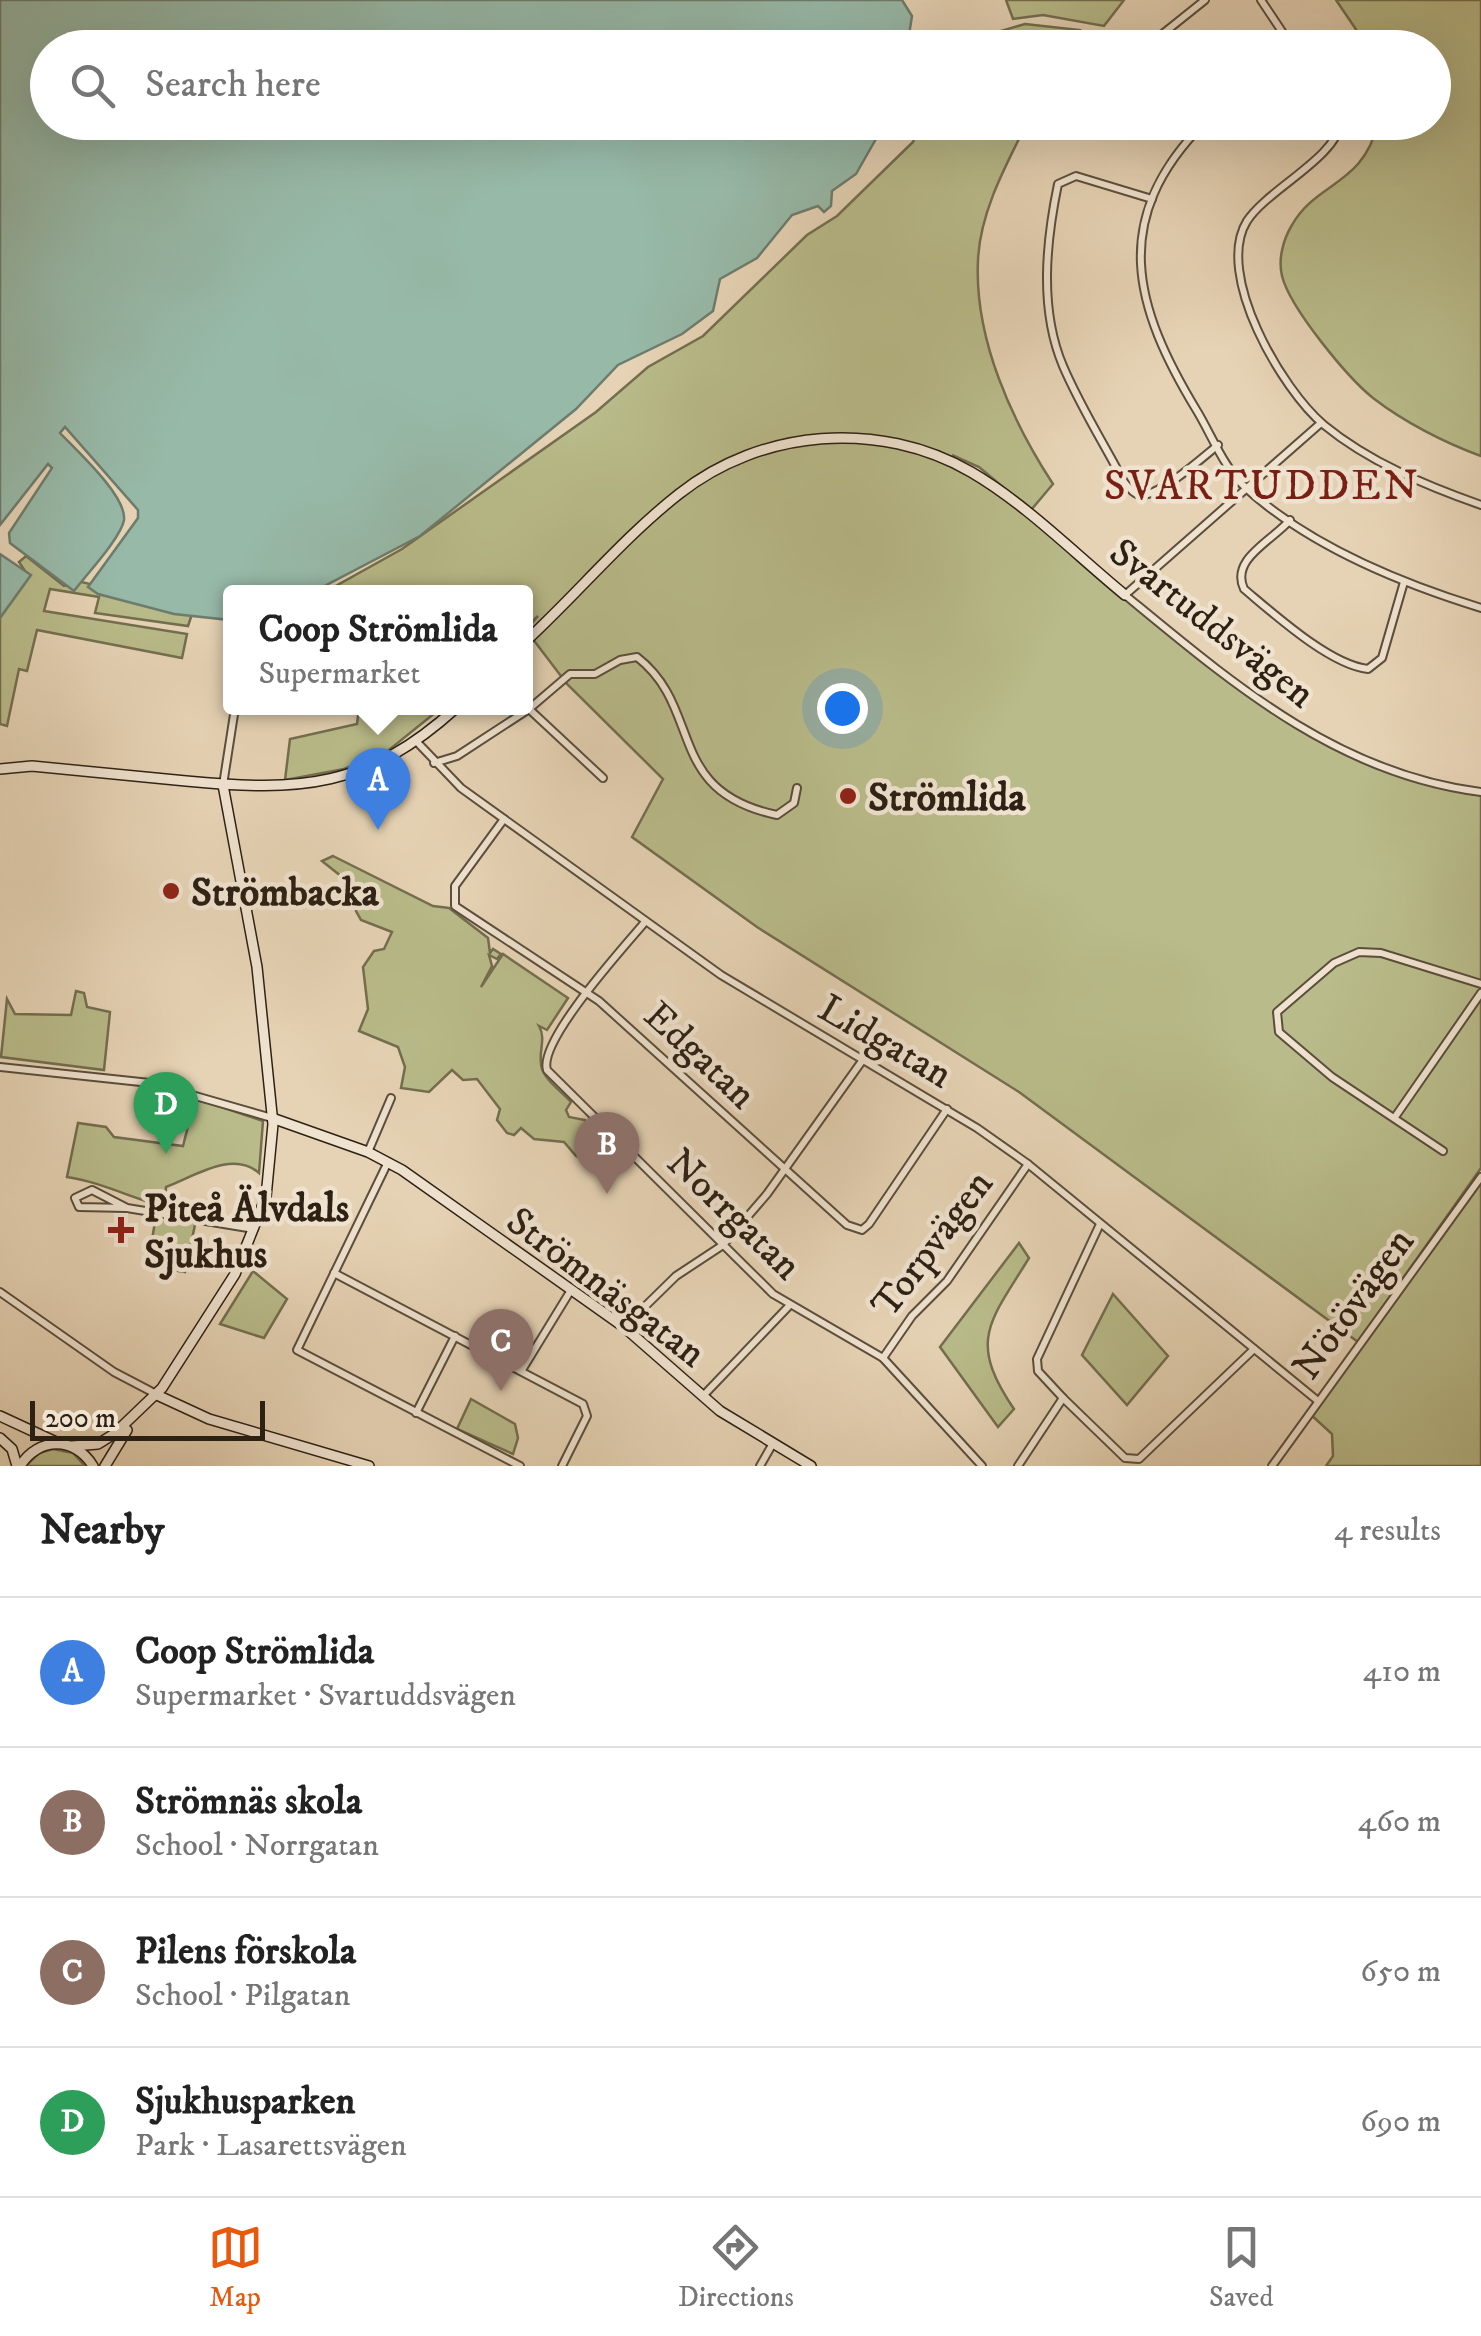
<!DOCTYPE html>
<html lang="en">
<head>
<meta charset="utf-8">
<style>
	:root { --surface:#fff; --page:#f2f2f2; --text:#222; --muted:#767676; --line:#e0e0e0; --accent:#ea580c }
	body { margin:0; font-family:"IM FELL DW Pica",serif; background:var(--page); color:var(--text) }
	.scale { position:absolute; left:30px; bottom:25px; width:235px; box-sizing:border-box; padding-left:10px; border:5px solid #2d2114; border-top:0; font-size:28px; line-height:35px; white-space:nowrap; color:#2d2114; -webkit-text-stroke:8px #efe2cf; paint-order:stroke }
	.you { position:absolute; left:842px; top:708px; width:35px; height:35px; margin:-25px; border:8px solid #fff; border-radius:50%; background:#1a73e8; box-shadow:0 0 0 15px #1a73e833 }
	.badge { display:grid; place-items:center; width:65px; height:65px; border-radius:50%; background:var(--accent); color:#fff; font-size:32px; font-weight:700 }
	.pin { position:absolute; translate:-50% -82px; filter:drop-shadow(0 2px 5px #0008) }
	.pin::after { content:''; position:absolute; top:52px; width:35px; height:30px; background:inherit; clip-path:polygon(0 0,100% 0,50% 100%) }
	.popup { position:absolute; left:223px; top:585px; width:310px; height:130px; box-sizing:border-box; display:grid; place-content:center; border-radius:10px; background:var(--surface); filter:drop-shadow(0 2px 8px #0005); font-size:32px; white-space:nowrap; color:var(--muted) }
	.popup b { font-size:38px; color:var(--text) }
	.popup::after { content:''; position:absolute; left:50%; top:100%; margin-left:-20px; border:20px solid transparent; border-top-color:var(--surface) }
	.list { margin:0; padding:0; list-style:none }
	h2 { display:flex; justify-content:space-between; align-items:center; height:130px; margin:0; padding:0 40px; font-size:42px }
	h2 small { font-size:32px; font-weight:400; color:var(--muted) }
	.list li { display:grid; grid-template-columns:65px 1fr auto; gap:30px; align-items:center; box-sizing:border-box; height:150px; padding:0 40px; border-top:2px solid var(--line) }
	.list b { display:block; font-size:38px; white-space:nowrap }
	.list p { margin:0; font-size:32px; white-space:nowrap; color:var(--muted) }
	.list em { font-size:32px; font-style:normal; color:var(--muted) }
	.icon { flex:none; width:55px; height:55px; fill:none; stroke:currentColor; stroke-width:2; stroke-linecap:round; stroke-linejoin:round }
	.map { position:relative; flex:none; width:1481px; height:1466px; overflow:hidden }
	.search { position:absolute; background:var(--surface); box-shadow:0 10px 40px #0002; left:30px; right:30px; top:30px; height:110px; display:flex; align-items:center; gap:25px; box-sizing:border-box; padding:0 35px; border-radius:55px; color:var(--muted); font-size:38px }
	.sheet { height:730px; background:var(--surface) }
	nav { display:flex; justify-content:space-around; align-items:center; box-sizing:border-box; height:140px; border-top:2px solid var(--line); background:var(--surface); font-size:28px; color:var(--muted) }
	nav a { display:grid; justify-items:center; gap:5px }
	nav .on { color:var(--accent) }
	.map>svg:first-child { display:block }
	.green { fill:#b9bb8a; stroke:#736e4f; stroke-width:2.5 }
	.water { fill:#97b9a8; stroke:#6d7c6d; stroke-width:2.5 }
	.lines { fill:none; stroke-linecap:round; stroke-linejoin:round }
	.street-casing { stroke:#5b4e3c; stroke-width:10 }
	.secondary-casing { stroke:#2d2114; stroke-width:12 }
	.street { stroke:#efe2cf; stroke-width:6 }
	.secondary { stroke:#efe2cf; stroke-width:9 }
	.poi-dot { fill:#8f2418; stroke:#efe2cf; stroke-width:4 }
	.labels { text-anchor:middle; stroke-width:9; stroke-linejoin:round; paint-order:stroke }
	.street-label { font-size:40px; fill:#2d2114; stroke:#efe2cf }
	.poi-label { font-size:40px; font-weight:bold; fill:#2d2114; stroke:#efe2cf; text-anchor:start }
	.neighbourhood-label { font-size:42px; letter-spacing:2.5px; fill:#7a1f14; stroke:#efe2cf }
</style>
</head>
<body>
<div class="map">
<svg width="1481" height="1466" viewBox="0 0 1481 1466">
	<rect width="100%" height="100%" fill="#e6d3b5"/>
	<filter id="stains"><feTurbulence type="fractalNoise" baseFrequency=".002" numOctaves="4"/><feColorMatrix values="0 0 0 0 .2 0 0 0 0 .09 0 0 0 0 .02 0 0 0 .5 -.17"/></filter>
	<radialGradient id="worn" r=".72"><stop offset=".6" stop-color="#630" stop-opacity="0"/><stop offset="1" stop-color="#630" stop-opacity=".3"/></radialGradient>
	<!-- green -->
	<g class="green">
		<path d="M 1006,0 L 1124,0 L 1104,26 L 1043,15 L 1013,19 Z"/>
		<path d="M 1336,0 L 1481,0 L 1481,456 C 1445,443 1404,422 1373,398 C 1347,377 1290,308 1282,276 C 1278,259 1283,240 1292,225 C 1317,181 1363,186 1378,123 L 1434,122 L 1434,48 L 1368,47 Z"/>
		<path d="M 1025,24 L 1080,30 L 1078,47 L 946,47 Z"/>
		<path d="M 920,123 L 1027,123 C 1006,165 980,212 978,260 C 974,339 1012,421 1053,484 L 1031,510 L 979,467 L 952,455 C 1130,579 1251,758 1481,790 L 1481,1168 L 1358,1342 L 1019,1092 L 757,927 L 632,837 L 663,779 L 567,684 L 526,630 L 538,616 L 526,627 L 526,592 L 325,592 L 402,549 L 596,412 L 648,367 L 703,336 L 807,235 L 837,216 L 913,142 Z"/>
		<path d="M 26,556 L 64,586 L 82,582 L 193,611 L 188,626 L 95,613 L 99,597 L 50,589 L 44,611 L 187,634 L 182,658 L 37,630 L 27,671 L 19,669 L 7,726 L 0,724 L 0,606 L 25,571 L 19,562 Z"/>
		<path d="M 359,708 L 441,708 L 384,754 L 344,769 L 285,780 L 290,739 L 357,724 Z"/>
		<path d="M 333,856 L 433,906 L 449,908 L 488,938 L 490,953 L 493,949 L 501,954 L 497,959 L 489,955 L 492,966 L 481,987 L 503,954 L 568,998 L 547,1030 L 539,1026 C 547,1040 537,1053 542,1069 C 546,1081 562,1092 571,1102 L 566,1110 L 569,1117 L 585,1120 L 601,1148 L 586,1160 L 576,1156 L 564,1142 L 534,1139 L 521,1128 L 514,1135 L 507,1133 L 497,1120 L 500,1109 L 477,1079 L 463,1080 L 452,1070 L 429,1092 L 401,1088 L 405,1067 L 398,1047 L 359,1031 L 368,1009 L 363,967 L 374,951 L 384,949 L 392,932 L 361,920 L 356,911 L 361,892 L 322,861 Z"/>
		<path d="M 76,991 L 84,993 L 87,1007 L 110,1012 L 104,1070 L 1,1057 L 7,999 L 15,1014 L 71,1015 Z"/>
		<path d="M 195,1098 L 263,1121 L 259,1173 C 233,1150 195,1176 166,1187 L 165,1207 C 131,1198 101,1182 67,1177 L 78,1123 L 106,1127 L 114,1137 L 183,1146 Z"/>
		<path d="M 1481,1182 L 1481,1466 L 1326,1466 L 1333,1456 L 1332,1434 L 1308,1412 Z"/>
		<path d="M 156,1216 L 196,1220 L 185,1272 L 159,1268 L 162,1258 L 150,1251 Z"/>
		<path d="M 1019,1243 L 1029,1258 C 990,1322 967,1340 1014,1409 L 998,1427 L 940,1347 Z"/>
		<path d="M 253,1271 L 287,1299 L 264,1338 L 220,1324 Z"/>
		<path d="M 1113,1294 L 1168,1356 L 1127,1405 L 1082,1355 Z"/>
		<path d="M 471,1399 L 515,1424 L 518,1438 L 513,1454 L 457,1429 Z"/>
		<path d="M 53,1449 L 73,1453 L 85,1466 L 26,1466 L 39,1453 Z"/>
	</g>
	<!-- water -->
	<g class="water">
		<path d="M 0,0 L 902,0 L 912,16 L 909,35 L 897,48 L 48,48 L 48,122 L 885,123 L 856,174 L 832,191 L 831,206 L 824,212 L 818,206 L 792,215 L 757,258 L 720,279 L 713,311 L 682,334 L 618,365 L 576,409 L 420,536 L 313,592 L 230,592 L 230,620 L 174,614 L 98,594 L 88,587 L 138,518 L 138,510 L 65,427 L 60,433 C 76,450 127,496 124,520 C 121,538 85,576 74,591 L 10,543 L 9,533 L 52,468 L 48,464 L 0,525 Z"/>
		<path d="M 0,554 L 31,575 L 0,618 Z"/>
	</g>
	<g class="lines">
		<defs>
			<g id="street">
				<path d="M 1261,0 L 1293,48"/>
				<path d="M 1155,48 L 1160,36 L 1205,0"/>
				<path d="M 1205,122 C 1108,219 1134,307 1197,411 C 1211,434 1225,470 1246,488 C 1309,546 1400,583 1481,608"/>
				<path d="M 1341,122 C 1336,158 1268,189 1247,221 C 1214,274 1282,390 1324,425 C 1369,462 1427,486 1481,505"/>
				<path d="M 1152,199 L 1076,176 L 1058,184 C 1046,242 1039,309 1063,366 C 1080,406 1104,444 1124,482 C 1129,488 1135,496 1143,495 C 1163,493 1202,458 1218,445"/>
				<path d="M 1321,423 L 1125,595 C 1232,683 1337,774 1481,792"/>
				<path d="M 1290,520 C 1272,541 1230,559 1244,589 C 1274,614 1330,665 1368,669 L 1382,658 L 1404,582"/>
				<path d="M 529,709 L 570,674 L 595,674 L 620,660 L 637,657 C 704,709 664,791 777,815 L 794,803 L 797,788"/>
				<path d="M 417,742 L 461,788 L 721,975 L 977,1128 L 1028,1164 L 1318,1401"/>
				<path d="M 434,763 L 457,756 L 529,709 L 603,778"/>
				<path d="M 223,785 L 235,708"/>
				<path d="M 504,819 L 455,886 L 455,906 L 599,1001 L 847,1225 L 862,1230 L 869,1224 L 947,1109"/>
				<path d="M 645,922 C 624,947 538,1041 547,1070 L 773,1294 L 883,1358 L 982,1466"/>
				<path d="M 0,1067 L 150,1083 L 272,1118"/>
				<path d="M 1395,1117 L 1481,993"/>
				<path d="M 1443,1151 L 1332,1077 L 1279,1032 L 1277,1012 L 1334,963 L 1359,952 L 1381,953 L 1481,984"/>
				<path d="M 368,1152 L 391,1098"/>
				<path d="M 388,1162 L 297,1350 L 520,1466"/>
				<path d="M 127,1208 L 79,1207 L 75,1198 L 92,1190 L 127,1208 L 254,1229"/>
				<path d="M 334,1273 L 583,1404 L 587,1416 L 562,1466"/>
				<path d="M 0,1292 L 114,1372 L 156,1394"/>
				<path d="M 624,1327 L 676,1276 L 723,1245 L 767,1194 L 862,1061"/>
				<path d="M 883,1358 L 912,1316 L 947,1281 L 1028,1164"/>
				<path d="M 522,1370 L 571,1290"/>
				<path d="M 703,1396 L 788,1307"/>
				<path d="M 1063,1398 L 1125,1458 L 1139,1459 L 1254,1349"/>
				<path d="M 416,1413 L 455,1336"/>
				<path d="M 760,1466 L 772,1445"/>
				<path d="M 1018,1466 L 1063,1398 L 1038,1371 L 1037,1359 L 1100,1224"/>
				<path d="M 1272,1466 L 1481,1177"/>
			</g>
			<g id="secondary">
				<path d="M 526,641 C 577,594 624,537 679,494 C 761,429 879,419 971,472 C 1026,504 1075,554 1125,595"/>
				<path d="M 0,769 L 32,766 C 83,771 134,776 186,781 C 300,792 368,788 456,708"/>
				<path d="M 272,1118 L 368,1152 L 402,1170 L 624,1327 L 720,1411 L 811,1466"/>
				<path d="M 157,1395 L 209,1419 L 369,1466"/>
				<path d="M 0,1416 L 54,1441"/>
				<path d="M 0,1438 L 12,1449 L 17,1466"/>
				<path d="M 72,1446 L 98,1444 L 114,1434 L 162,1388 L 235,1274 L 266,1197 L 273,1124 L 257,967 L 223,785"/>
				<path d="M 20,1466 C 38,1437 75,1436 93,1466"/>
				<path d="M 105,1466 L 127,1430"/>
			</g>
		</defs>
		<!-- street casing -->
		<use href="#street" class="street-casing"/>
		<!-- secondary casing -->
		<use href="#secondary" class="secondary-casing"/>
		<!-- street -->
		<use href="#street" class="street"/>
		<!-- secondary -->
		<use href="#secondary" class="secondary"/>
	</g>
	<!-- markers -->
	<g class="poi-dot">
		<circle cx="848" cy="796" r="10"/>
		<circle cx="171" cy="891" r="10"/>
		<path d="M116 1215h10v10h10v10h-10v10h-10v-10h-10v-10h10z"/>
	</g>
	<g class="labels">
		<!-- street labels -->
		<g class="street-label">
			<text transform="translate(1213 622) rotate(38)" y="14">Svartuddsvägen</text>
			<text transform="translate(886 1040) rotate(30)" y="14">Lidgatan</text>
			<text transform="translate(701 1054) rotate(43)" y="14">Edgatan</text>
			<text transform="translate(735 1213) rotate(44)" y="14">Norrgatan</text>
			<text transform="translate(931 1243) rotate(-53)" y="14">Torpvägen</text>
			<text transform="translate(607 1286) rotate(37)" y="14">Strömnäsgatan</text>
			<text transform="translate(1352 1303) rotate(-54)" y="14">Nötövägen</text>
		</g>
		<!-- poi labels -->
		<g class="poi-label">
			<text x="868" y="810">Strömlida</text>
			<text x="191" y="905">Strömbacka</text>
			<text x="144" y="1221">Piteå Älvdals<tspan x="144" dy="46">Sjukhus</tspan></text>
		</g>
		<!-- neighbourhood labels -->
		<g class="neighbourhood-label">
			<text x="1262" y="499">SVARTUDDEN</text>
		</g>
	</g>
	<rect width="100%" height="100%" filter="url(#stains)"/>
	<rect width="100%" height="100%" fill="url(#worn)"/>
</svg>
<div class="scale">200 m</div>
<div class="you"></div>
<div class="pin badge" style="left:378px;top:830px;background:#3f7fe0">A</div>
<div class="popup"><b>Coop Strömlida</b>Supermarket</div>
<div class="pin badge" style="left:607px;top:1194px;background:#8d6e63">B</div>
<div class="pin badge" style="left:501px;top:1391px;background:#8d6e63">C</div>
<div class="pin badge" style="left:166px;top:1154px;background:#2e9e5b">D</div>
<div class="search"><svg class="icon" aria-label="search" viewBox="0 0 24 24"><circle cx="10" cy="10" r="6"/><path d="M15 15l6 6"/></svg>Search here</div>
</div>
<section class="sheet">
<h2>Nearby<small>4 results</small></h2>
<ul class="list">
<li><span class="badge" style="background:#3f7fe0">A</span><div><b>Coop Strömlida</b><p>Supermarket · Svartuddsvägen</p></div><em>410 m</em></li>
<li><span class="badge" style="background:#8d6e63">B</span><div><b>Strömnäs skola</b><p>School · Norrgatan</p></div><em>460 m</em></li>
<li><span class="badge" style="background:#8d6e63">C</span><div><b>Pilens förskola</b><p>School · Pilgatan</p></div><em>650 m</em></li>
<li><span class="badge" style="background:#2e9e5b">D</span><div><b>Sjukhusparken</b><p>Park · Lasarettsvägen</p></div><em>690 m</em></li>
</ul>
</section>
<nav>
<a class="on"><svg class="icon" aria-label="map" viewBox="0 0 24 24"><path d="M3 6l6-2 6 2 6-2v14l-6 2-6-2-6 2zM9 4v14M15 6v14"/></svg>Map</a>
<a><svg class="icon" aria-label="directions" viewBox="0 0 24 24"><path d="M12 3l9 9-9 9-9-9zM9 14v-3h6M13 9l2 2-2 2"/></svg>Directions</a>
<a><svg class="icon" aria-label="saved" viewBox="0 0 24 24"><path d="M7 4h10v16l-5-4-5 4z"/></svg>Saved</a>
</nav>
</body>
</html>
